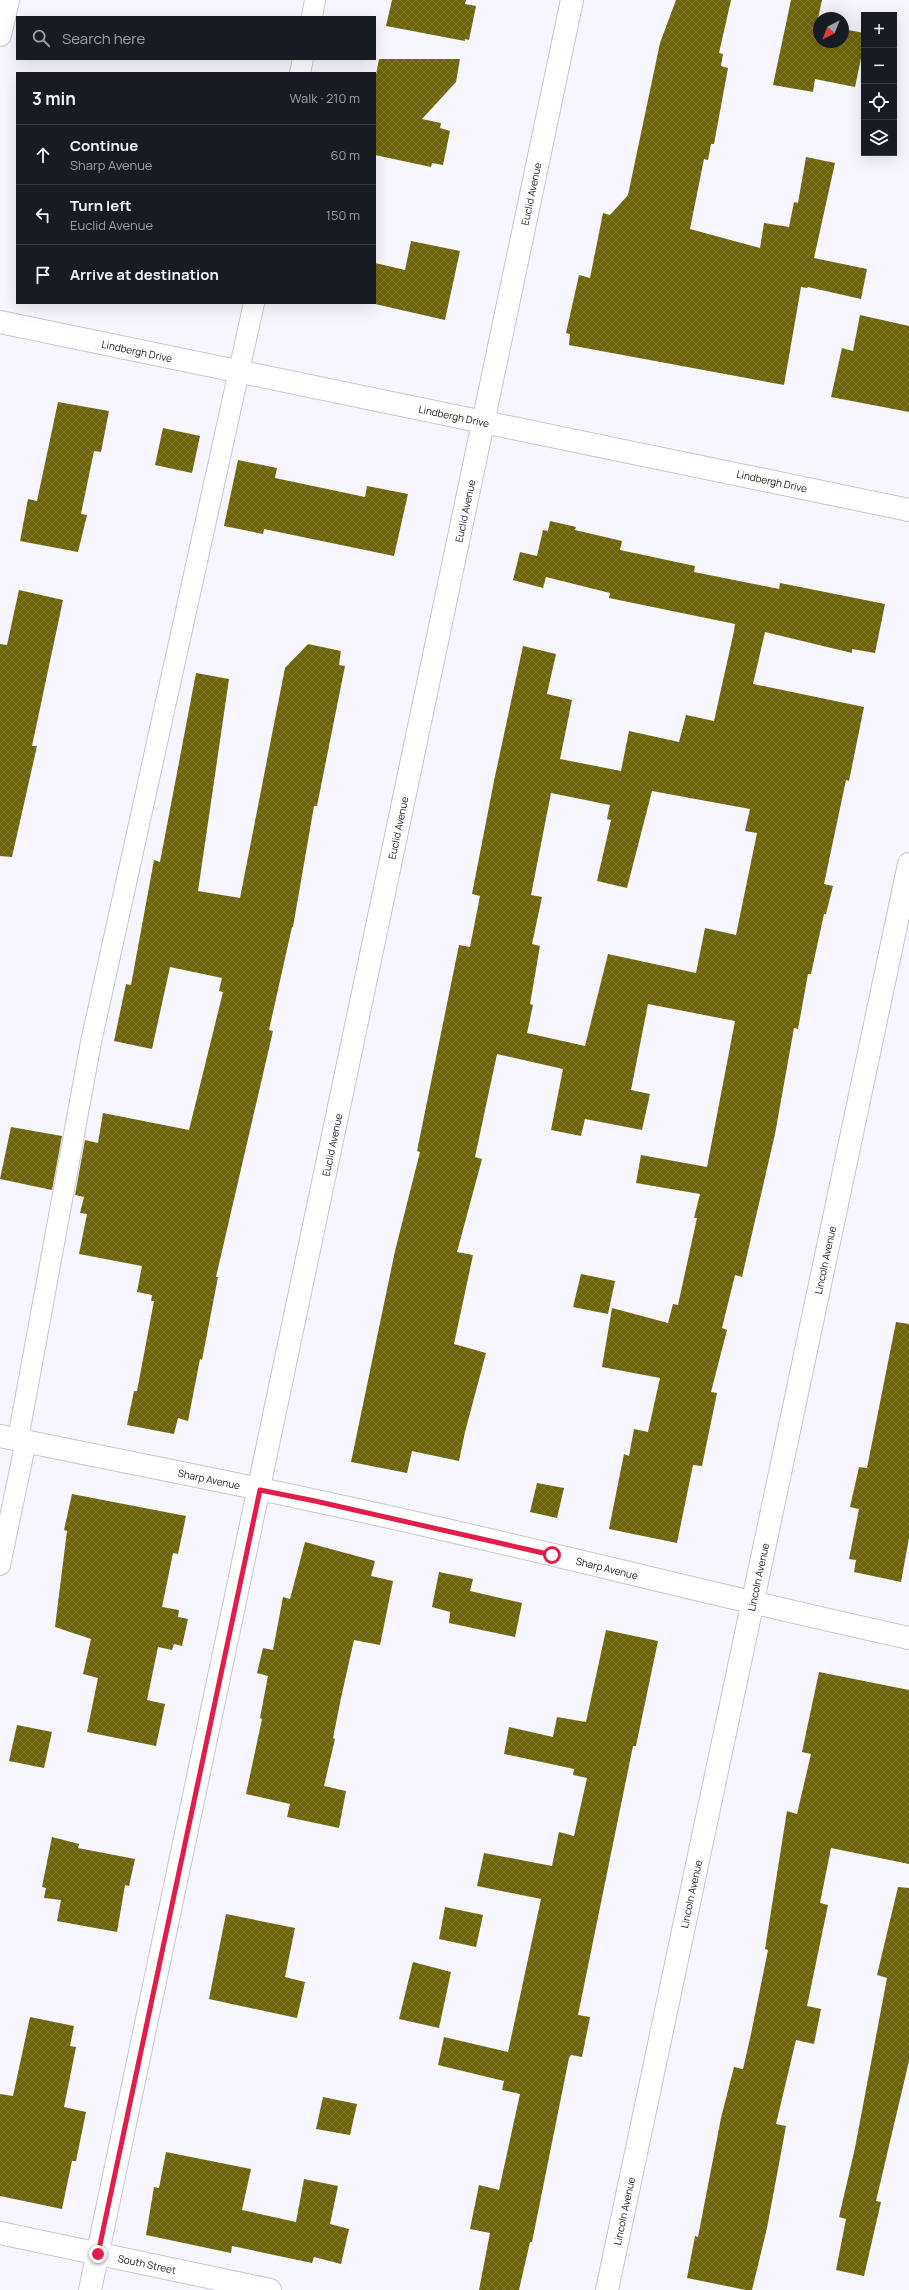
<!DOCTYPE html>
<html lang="en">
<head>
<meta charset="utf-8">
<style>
	:root { --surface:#171b24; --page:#242831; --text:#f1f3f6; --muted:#9ea1a6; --line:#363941 }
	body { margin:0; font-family:Manrope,sans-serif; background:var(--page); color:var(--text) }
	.controls { position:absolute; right:12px; top:12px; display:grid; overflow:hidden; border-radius:0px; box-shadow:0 4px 16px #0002 }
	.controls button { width:36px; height:36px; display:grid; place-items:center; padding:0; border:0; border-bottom:1px solid var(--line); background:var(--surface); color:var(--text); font:20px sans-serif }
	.compass { position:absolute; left:813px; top:12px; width:36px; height:36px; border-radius:50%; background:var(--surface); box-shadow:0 4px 16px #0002; rotate:222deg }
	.stop { position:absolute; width:12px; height:12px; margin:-9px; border:3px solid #e11d48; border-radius:50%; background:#fff }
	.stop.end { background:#e11d48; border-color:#fff; box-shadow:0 1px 4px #0008 }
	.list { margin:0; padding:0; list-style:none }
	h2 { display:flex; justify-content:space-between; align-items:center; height:52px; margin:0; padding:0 16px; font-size:17px }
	h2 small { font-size:13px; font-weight:400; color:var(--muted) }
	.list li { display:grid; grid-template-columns:26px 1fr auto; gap:12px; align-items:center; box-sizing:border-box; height:60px; padding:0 16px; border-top:1px solid var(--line) }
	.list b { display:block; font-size:15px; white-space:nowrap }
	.list p { margin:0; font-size:13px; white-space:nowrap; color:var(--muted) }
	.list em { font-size:13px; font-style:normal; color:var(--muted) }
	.icon { flex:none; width:22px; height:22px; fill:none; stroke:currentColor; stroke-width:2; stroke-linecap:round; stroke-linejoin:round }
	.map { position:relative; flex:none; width:909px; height:2290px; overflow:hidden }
	.search { position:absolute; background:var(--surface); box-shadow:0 4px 16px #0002; left:16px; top:16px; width:360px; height:44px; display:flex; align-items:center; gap:10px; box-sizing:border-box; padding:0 14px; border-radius:0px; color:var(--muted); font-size:15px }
	.panel { position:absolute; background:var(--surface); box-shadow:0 4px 16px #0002; left:16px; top:72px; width:360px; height:232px; border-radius:0px }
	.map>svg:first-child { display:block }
	.building { fill:url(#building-cross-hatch); fill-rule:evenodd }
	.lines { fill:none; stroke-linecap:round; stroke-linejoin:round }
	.lane-casing { stroke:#c8c5d0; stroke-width:22 }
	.street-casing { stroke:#c8c5d0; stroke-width:24 }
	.secondary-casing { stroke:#c8c5d0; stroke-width:24 }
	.lane { stroke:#fff; stroke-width:20 }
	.street { stroke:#fff; stroke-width:22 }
	.secondary { stroke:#fff; stroke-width:22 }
	.route { stroke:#e11d48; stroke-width:5 }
	.labels { text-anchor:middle; stroke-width:3; stroke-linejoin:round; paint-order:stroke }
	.street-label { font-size:10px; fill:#161519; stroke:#fff }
</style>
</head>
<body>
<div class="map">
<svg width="909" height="2290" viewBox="0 0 909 2290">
	<defs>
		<pattern id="building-cross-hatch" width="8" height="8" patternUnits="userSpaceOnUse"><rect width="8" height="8" fill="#6d6409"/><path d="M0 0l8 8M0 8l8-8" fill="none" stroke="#807935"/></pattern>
	</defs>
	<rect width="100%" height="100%" fill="#f7f5fe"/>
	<!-- building -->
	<g class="building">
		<path d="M 392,0 L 466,0 L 465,4 L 476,6 L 469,40 L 465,39 L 465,41 L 386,26 Z"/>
		<path d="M 676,0 L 731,0 L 719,53 L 723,54 L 721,66 L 728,68 L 714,144 L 711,144 L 708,160 L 704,159 L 690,229 L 760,248 L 764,223 L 789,227 L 794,202 L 798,203 L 806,157 L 835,163 L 814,258 L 867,269 L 861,299 L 808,287 L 807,288 L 801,287 L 784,385 L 569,345 L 570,334 L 566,333 L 579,275 L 590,278 L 603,213 L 610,215 L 628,195 L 660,43 Z"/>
		<path d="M 791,0 L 822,0 L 817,23 L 819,24 L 819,42 L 843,42 L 843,29 L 864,33 L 864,44 L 855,87 L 815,79 L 813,92 L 773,85 Z"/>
		<path d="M 379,59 L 460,59 L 456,82 L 422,119 L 441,123 L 440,128 L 450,131 L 443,165 L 432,163 L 431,167 L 375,155 L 375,80 Z"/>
		<path d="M 411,241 L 460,251 L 445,320 L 375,304 L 375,263 L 405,270 Z"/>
		<path d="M 860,315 L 909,326 L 909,412 L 831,397 L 842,348 L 853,351 Z"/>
		<path d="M 58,402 L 109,411 L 101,452 L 94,451 L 81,514 L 87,515 L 78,552 L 20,541 L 28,499 L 37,501 Z"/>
		<path d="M 163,428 L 200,436 L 192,473 L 155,465 Z"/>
		<path d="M 238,460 L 277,468 L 275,478 L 365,497 L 367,486 L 408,494 L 394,556 L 264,529 L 263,534 L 224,526 Z"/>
		<path d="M 550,521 L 576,527 L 575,530 L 622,541 L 620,550 L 695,566 L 694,572 L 779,589 L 780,583 L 885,604 L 875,653 L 852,649 L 852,653 L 765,632 L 753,684 L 864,707 L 849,781 L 846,780 L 824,884 L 833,886 L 826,914 L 824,914 L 811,974 L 808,974 L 798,1029 L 794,1028 L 775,1134 L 742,1277 L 735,1275 L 722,1328 L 727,1330 L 711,1392 L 717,1393 L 702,1466 L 693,1465 L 677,1543 L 609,1529 L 624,1454 L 629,1456 L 634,1429 L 648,1432 L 660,1378 L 602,1367 L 612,1308 L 668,1323 L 673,1304 L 678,1305 L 697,1218 L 694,1218 L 700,1194 L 636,1183 L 641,1155 L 707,1167 L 735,1021 L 648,1004 L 631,1090 L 650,1094 L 642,1130 L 585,1119 L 581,1136 L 551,1130 L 563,1069 L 497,1054 L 475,1157 L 482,1159 L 457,1252 L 473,1255 L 454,1344 L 486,1353 L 465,1432 L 459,1461 L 412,1451 L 407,1473 L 351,1462 L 395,1251 L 420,1152 L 417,1151 L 459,945 L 470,947 L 480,896 L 472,894 L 494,781 L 523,646 L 556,654 L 547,694 L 572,700 L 560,759 L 621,771 L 629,731 L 679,742 L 686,715 L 714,721 L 734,631 L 735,624 L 609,598 L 610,593 L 546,577 L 543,588 L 513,580 L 520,552 L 537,556 L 543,530 L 548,531 ZM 652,791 L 750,809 L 745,831 L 757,833 L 736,935 L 705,928 L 696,973 L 608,954 L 585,1046 L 527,1033 L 533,1005 L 530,1004 L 540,946 L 532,944 L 542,897 L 531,895 L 551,793 L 610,805 L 607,819 L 611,820 L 597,881 L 627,888 Z"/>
		<path d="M 19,590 L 63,600 L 32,746 L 37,746 L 12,857 L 0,856 L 0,644 L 7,645 Z"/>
		<path d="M 308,644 L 341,651 L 339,665 L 345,666 L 317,806 L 314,806 L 293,927 L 292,927 L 269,1030 L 273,1031 L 216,1277 L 218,1277 L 202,1360 L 200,1359 L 188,1421 L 178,1418 L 174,1434 L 127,1425 L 134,1391 L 137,1391 L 154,1301 L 151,1301 L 152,1295 L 137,1292 L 142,1266 L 79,1254 L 87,1214 L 80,1213 L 84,1197 L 75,1195 L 85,1140 L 98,1143 L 103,1113 L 189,1130 L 223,992 L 219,991 L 222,978 L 170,967 L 152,1049 L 114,1041 L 126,984 L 131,985 L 154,860 L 160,862 L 196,673 L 229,679 L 198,891 L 240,898 L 285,668 Z"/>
		<path d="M 11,1127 L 62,1136 L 52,1190 L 0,1179 Z"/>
		<path d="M 581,1274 L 615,1281 L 608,1314 L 573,1307 Z"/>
		<path d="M 896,1322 L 909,1324 L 909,1538 L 901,1582 L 854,1572 L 856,1560 L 849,1559 L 859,1509 L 850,1507 L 859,1467 L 867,1468 Z"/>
		<path d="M 537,1483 L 564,1488 L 557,1518 L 530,1512 Z"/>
		<path d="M 72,1494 L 186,1516 L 178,1554 L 173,1553 L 162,1607 L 179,1610 L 178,1617 L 188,1619 L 182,1646 L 174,1644 L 172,1650 L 158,1647 L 147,1700 L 165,1704 L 156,1746 L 87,1732 L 98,1678 L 83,1674 L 91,1639 L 55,1627 L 67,1531 L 64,1530 Z"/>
		<path d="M 305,1542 L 375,1561 L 371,1576 L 393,1581 L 380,1645 L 354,1640 L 341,1698 L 333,1738 L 335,1739 L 324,1786 L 346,1791 L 339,1828 L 287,1817 L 290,1804 L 246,1794 L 262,1719 L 260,1718 L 268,1676 L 257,1673 L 263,1648 L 273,1650 L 283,1597 L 290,1599 Z"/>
		<path d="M 439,1572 L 473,1579 L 470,1591 L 522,1603 L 515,1637 L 449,1623 L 450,1612 L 432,1607 Z"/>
		<path d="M 606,1630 L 658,1641 L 636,1746 L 633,1746 L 578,2015 L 590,2017 L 582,2057 L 571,2055 L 569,2058 L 532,2242 L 530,2242 L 519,2290 L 479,2290 L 490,2233 L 470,2229 L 479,2185 L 499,2190 L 520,2094 L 502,2090 L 504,2081 L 438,2065 L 444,2037 L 508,2052 L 541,1899 L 477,1886 L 484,1853 L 552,1866 L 559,1832 L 574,1836 L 587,1778 L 573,1775 L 574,1769 L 504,1754 L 509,1727 L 553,1737 L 557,1717 L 586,1722 Z"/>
		<path d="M 819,1672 L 909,1690 L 909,1864 L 831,1848 L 820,1903 L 828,1905 L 807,2006 L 821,2009 L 814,2044 L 796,2040 L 776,2124 L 786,2126 L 767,2228 L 752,2290 L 746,2290 L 687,2278 L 695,2236 L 698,2237 L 721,2118 L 734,2067 L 743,2069 L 751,2034 L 768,1950 L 765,1949 L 787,1811 L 797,1814 L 811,1754 L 802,1752 Z"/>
		<path d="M 17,1725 L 52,1732 L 44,1768 L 9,1761 Z"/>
		<path d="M 52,1837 L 79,1844 L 78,1848 L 135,1859 L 129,1886 L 125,1885 L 117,1932 L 57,1921 L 61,1900 L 44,1898 L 46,1888 L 42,1887 Z"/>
		<path d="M 898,1887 L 909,1888 L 909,2061 L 876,2201 L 881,2202 L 864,2276 L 836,2270 L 846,2219 L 839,2217 L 855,2148 L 887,1978 L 877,1975 Z"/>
		<path d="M 445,1907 L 483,1915 L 476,1947 L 439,1939 Z"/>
		<path d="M 226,1914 L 295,1928 L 285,1977 L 305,1982 L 297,2018 L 209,1999 Z"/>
		<path d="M 413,1962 L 451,1972 L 439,2028 L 399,2019 Z"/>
		<path d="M 30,2017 L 74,2026 L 70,2046 L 76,2047 L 64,2107 L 86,2112 L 76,2161 L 72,2161 L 62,2209 L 0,2196 L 0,2094 L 13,2096 Z"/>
		<path d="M 323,2097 L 357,2104 L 350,2135 L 316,2129 Z"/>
		<path d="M 166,2152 L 251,2169 L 242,2210 L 296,2222 L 304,2179 L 338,2186 L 330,2224 L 349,2229 L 341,2264 L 314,2257 L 312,2263 L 232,2246 L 231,2253 L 146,2235 L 154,2187 L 159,2188 Z"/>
	</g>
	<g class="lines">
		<defs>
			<g id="lane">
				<path d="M 312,17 L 315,0"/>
				<path d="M 300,73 L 303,59"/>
				<path d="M 18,1439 L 91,1042 L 254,303"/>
				<path d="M 0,1565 L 26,1441"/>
			</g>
			<g id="street">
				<path d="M 0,322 L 909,510"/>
				<path d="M 0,1436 C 105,1458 211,1478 316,1501 C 515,1543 711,1595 909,1638"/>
				<path d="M 0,2233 L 270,2290"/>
				<path d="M 90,2290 L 572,0"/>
				<path d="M 607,2290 L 909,864"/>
			</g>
			<path id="secondary" d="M 0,35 L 8,0"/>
		</defs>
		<!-- lane casing -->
		<use href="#lane" class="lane-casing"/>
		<!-- street casing -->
		<use href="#street" class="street-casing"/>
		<!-- secondary casing -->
		<use href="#secondary" class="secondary-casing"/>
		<!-- lane -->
		<use href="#lane" class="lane"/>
		<!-- street -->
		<use href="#street" class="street"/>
		<!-- secondary -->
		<use href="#secondary" class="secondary"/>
	</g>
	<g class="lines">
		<!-- route -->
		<path class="route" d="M 98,2254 L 260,1490 L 315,1501 L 552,1555"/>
	</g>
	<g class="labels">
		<!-- street labels -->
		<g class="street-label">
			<text transform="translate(531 194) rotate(-78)" y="4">Euclid Avenue</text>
			<text transform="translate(137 351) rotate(12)" y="4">Lindbergh Drive</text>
			<text transform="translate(454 416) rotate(12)" y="4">Lindbergh Drive</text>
			<text transform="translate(772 481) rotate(12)" y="4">Lindbergh Drive</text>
			<text transform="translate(465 511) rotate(-78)" y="4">Euclid Avenue</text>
			<text transform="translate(398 828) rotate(-78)" y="4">Euclid Avenue</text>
			<text transform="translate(332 1145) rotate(-78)" y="4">Euclid Avenue</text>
			<text transform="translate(825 1260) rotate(-78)" y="4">Lincoln Avenue</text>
			<text transform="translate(209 1479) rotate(12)" y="4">Sharp Avenue</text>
			<text transform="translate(607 1568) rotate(14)" y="4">Sharp Avenue</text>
			<text transform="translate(758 1577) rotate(-78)" y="4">Lincoln Avenue</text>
			<text transform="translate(691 1894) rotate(-78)" y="4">Lincoln Avenue</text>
			<text transform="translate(624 2211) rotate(-78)" y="4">Lincoln Avenue</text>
			<text transform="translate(147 2264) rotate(12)" y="4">South Street</text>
		</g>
	</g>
</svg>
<div class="controls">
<button>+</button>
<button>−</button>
<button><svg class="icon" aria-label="locate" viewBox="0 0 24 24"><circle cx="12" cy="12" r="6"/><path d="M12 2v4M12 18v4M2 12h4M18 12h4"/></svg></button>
<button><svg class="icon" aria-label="layers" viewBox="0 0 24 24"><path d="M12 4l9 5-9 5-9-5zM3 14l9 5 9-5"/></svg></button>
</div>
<svg class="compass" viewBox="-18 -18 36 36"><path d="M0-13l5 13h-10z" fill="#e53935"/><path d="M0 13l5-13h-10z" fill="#9ea1a6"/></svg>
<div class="stop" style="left:552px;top:1555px"></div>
<div class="stop end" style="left:98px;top:2254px"></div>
<div class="search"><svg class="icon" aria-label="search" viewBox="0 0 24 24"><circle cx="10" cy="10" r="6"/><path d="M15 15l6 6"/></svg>Search here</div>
<section class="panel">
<h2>3 min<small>Walk · 210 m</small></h2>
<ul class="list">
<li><svg class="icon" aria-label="ahead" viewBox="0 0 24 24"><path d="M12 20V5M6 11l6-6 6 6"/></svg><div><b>Continue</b><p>Sharp Avenue</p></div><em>60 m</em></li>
<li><svg class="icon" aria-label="left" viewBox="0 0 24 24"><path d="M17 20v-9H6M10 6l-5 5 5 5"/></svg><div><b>Turn left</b><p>Euclid Avenue</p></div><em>150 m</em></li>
<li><svg class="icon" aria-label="arrive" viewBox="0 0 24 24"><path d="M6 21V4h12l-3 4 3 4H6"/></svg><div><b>Arrive at destination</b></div></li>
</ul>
</section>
</div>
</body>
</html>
